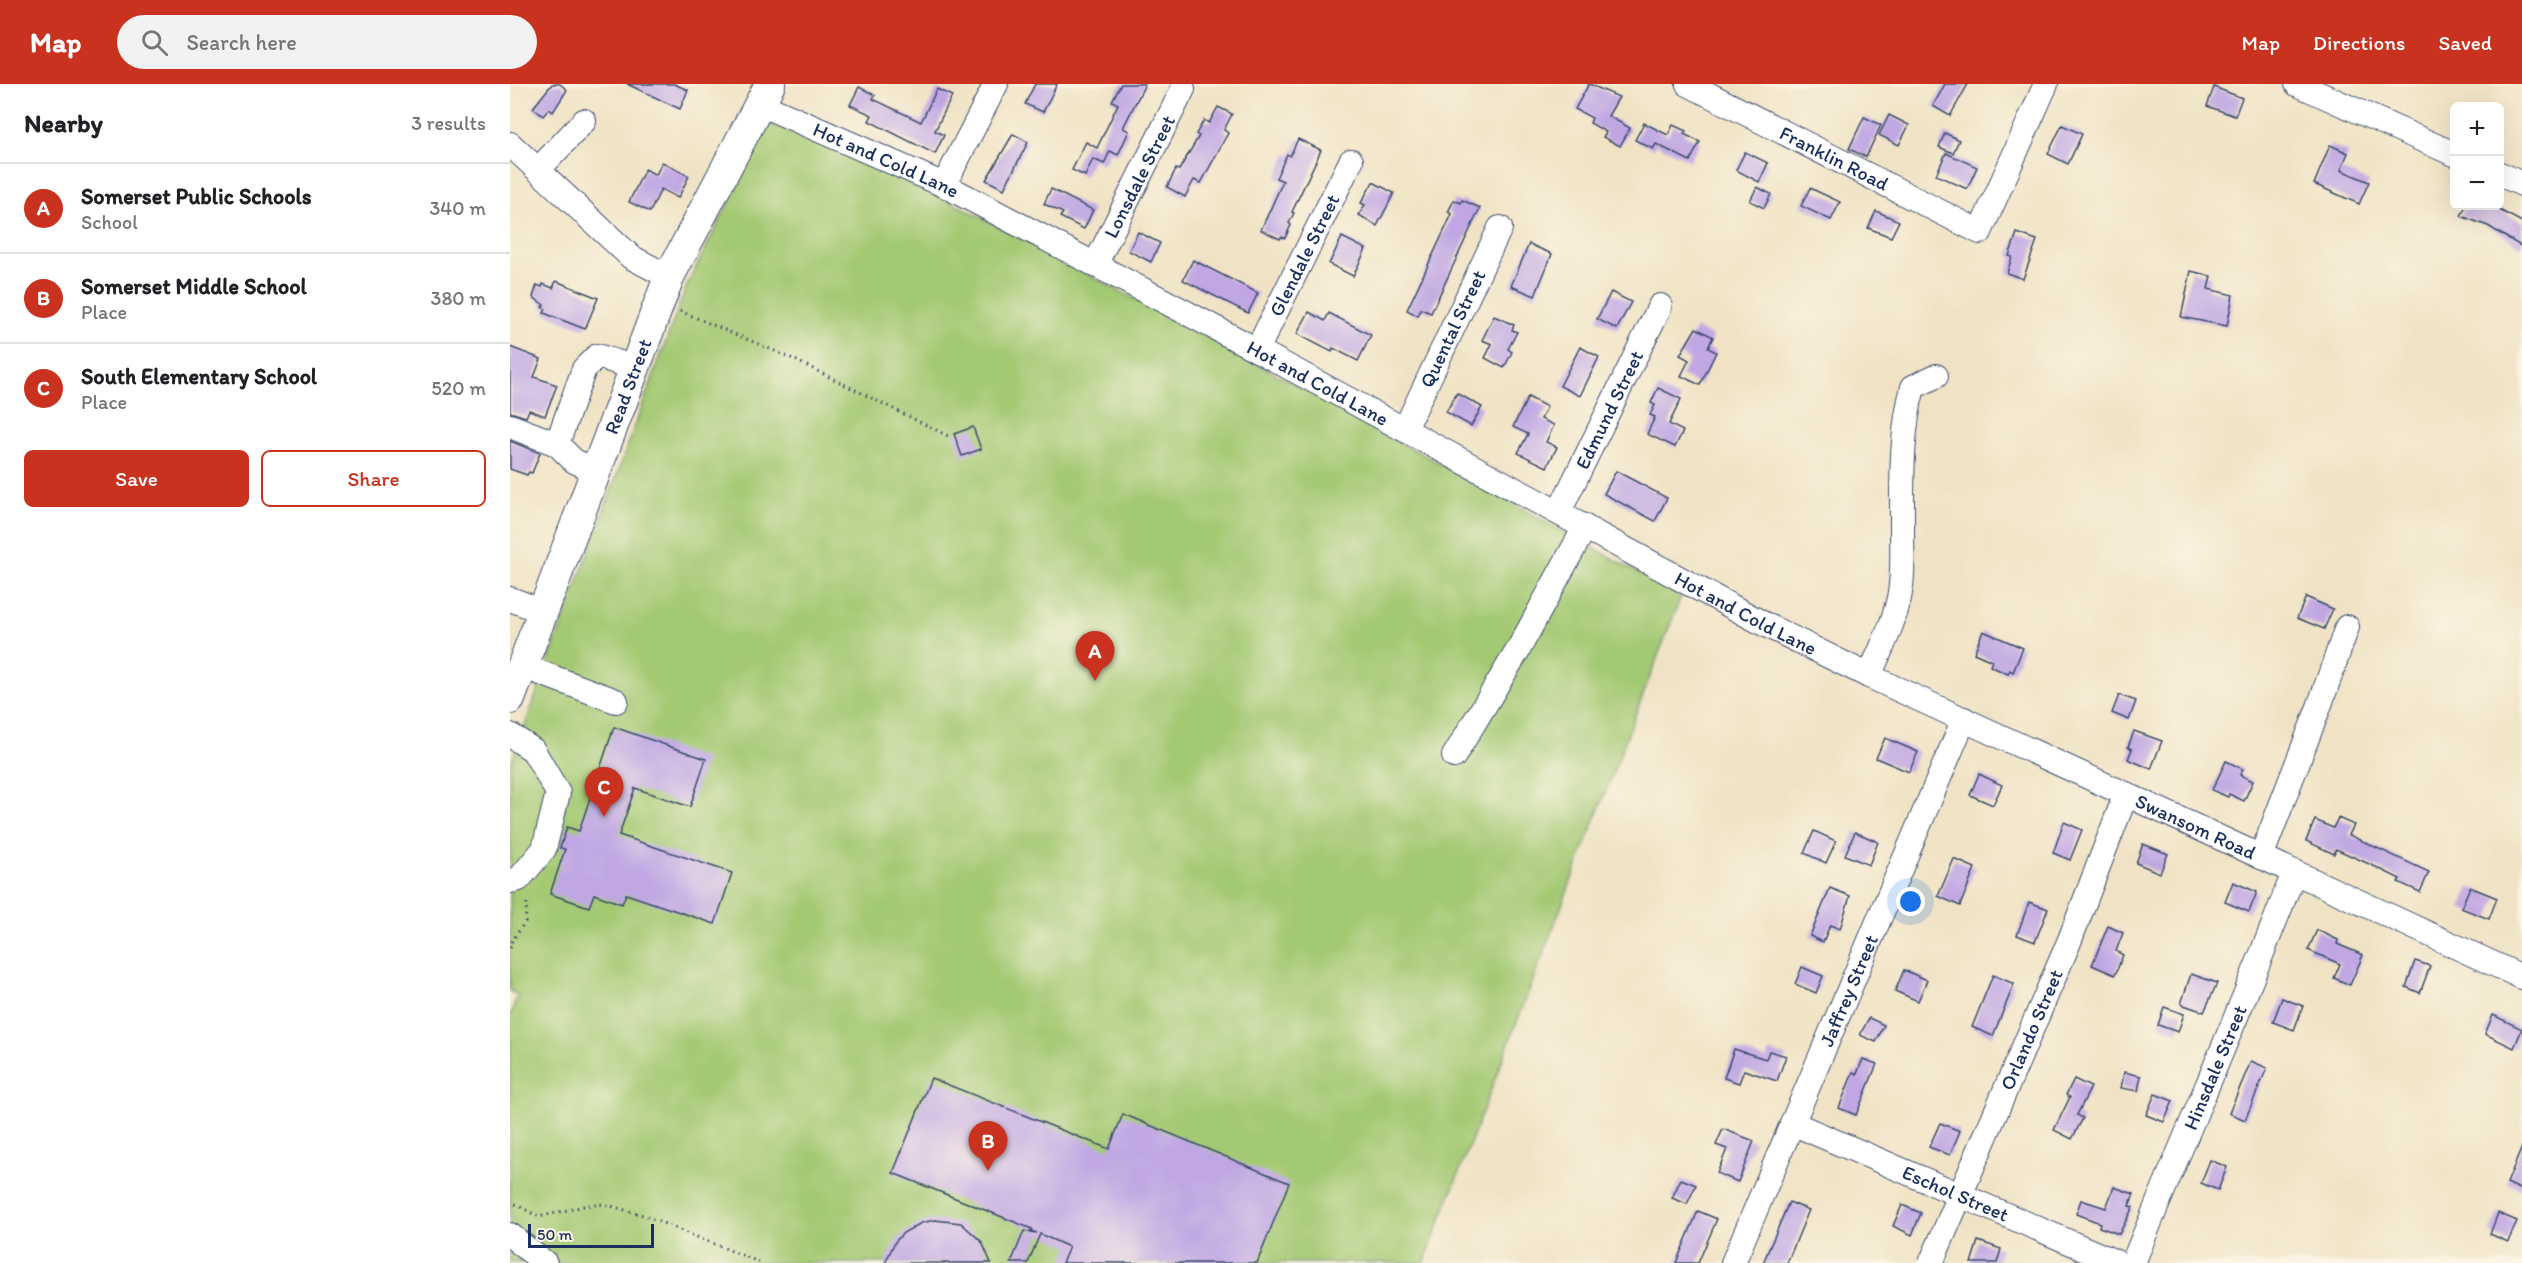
<!DOCTYPE html>
<html lang="en">
<head>
<meta charset="utf-8">
<style>
	:root { --surface:#fff; --page:#f2f2f2; --text:#202124; --muted:#757577; --line:#e0e0e0; --accent:#c8321e }
	body { margin:0; font-family:Itim,sans-serif; background:var(--page); color:var(--text) }
	.controls { position:absolute; right:18px; top:18px; display:grid; overflow:hidden; border-radius:9px; box-shadow:0 6px 24px #0002 }
	.controls button { width:54px; height:54px; display:grid; place-items:center; padding:0; border:0; border-bottom:2px solid var(--line); background:var(--surface); color:var(--text); font:30px sans-serif }
	.scale { position:absolute; left:18px; bottom:15px; width:126px; box-sizing:border-box; padding-left:6px; border:3px solid #1b2f5e; border-top:0; font-size:16px; line-height:21px; white-space:nowrap; color:#1b2f5e; -webkit-text-stroke:4px #fcf5e5; paint-order:stroke }
	.you { position:absolute; left:1401px; top:818px; width:21px; height:21px; margin:-15px; border:4px solid #fff; border-radius:50%; background:#1a73e8; box-shadow:0 0 0 9px #1a73e833 }
	.badge { display:grid; place-items:center; width:39px; height:39px; border-radius:50%; background:var(--accent); color:#fff; font-size:20px; font-weight:700 }
	.pin { position:absolute; translate:-50% -50px; filter:drop-shadow(0 2px 3px #0008) }
	.pin::after { content:''; position:absolute; top:32px; width:21px; height:18px; background:inherit; clip-path:polygon(0 0,100% 0,50% 100%) }
	.list { margin:0; padding:0; list-style:none }
	h2 { display:flex; justify-content:space-between; align-items:center; height:78px; margin:0; padding:0 24px; font-size:26px }
	h2 small { font-size:20px; font-weight:400; color:var(--muted) }
	.list li { display:grid; grid-template-columns:39px 1fr auto; gap:18px; align-items:center; box-sizing:border-box; height:90px; padding:0 24px; border-top:2px solid var(--line) }
	.list b { display:block; font-size:22px; white-space:nowrap }
	.list p { margin:0; font-size:20px; white-space:nowrap; color:var(--muted) }
	.list em { font-size:20px; font-style:normal; color:var(--muted) }
	.actions { display:flex; gap:12px; padding:18px 24px }
	.actions a { flex:1; padding:14px 0; border:2px solid var(--accent); border-radius:9px; text-align:center; font-size:21px; color:var(--accent) }
	.actions .main { background:var(--accent); color:#fff }
	.icon { flex:none; width:33px; height:33px; fill:none; stroke:currentColor; stroke-width:2; stroke-linecap:round; stroke-linejoin:round }
	.map { position:relative; flex:none; width:2012px; height:1179px; overflow:hidden }
	header { display:flex; align-items:center; gap:36px; box-sizing:border-box; height:84px; padding:0 30px; background:var(--accent); color:#fff }
	header strong { font-size:28px }
	nav { display:flex; gap:33px; margin-inline-start:auto; font-size:21px }
	.search { width:420px; height:54px; background:var(--page); display:flex; align-items:center; gap:15px; box-sizing:border-box; padding:0 21px; border-radius:33px; color:var(--muted); font-size:22px }
	main { display:flex }
	aside { flex:1; background:var(--surface) }
	.map>svg:first-child { display:block }
	.green { fill:#a4c973; stroke:#607c68; stroke-width:1.5 }
	.building { fill:#c0a7e3 }
	.lines { fill:none; stroke-linecap:round; stroke-linejoin:round }
	.minor-casing { stroke:#3b4a6d; stroke-width:26 }
	.major-casing { stroke:#3b4a6d; stroke-width:32 }
	.path { stroke:#3b4a6d; stroke-width:3; stroke-dasharray:1.5 4.5; stroke-linecap:butt }
	.minor { stroke:#fff; stroke-width:24 }
	.major { stroke:#fff; stroke-width:30 }
	.labels { text-anchor:middle; stroke-width:5; stroke-linejoin:round; paint-order:stroke }
	.street-label { font-size:20px; fill:#1b2f5e; stroke:#fcf5e5 }
</style>
</head>
<body>
<header>
<strong>Map</strong>
<div class="search"><svg class="icon" aria-label="search" viewBox="0 0 24 24"><circle cx="10" cy="10" r="6"/><path d="M15 15l6 6"/></svg>Search here</div>
<nav><a>Map</a><a>Directions</a><a>Saved</a></nav>
</header>
<main>
<aside>
<h2>Nearby<small>3 results</small></h2>
<ul class="list">
<li><span class="badge">A</span><div><b>Somerset Public Schools</b><p>School</p></div><em>340 m</em></li>
<li><span class="badge">B</span><div><b>Somerset Middle School</b><p>Place</p></div><em>380 m</em></li>
<li><span class="badge">C</span><div><b>South Elementary School</b><p>Place</p></div><em>520 m</em></li>
</ul>
<div class="actions"><a class="main">Save</a><a>Share</a></div>
</aside>
<div class="map">
<svg width="2012" height="1179" viewBox="0 0 2012 1179">
	<rect width="100%" height="100%" fill="#fcf5e5"/>
	<filter id="ink" filterUnits="userSpaceOnUse"><feTurbulence type="fractalNoise" baseFrequency=".0167" numOctaves="2"/><feDisplacementMap in="SourceGraphic" scale="12" xChannelSelector="R" yChannelSelector="G"/><feConvolveMatrix kernelMatrix="1 2 1 2 8 2 1 2 1" color-interpolation-filters="sRGB"/></filter>
	<filter id="wash" filterUnits="userSpaceOnUse"><feTurbulence type="fractalNoise" baseFrequency=".008" numOctaves="4" result="noise"/><feDisplacementMap in="SourceGraphic" scale="24" xChannelSelector="R" yChannelSelector="G"/><feGaussianBlur stdDeviation="1.35" result="paint"/><feColorMatrix in="noise" values="0 0 0 0 0 0 0 0 0 0 0 0 0 0 0 0 0 1.4 0 .05"/><feComposite in="paint" operator="in"/></filter>
	<g filter="url(#wash)">
		<rect width="100%" height="100%" fill="#f0e3c5"/>
		<!-- green -->
		<path class="green" d="M 259,39 L 389,90 L 792,304 L 1171,512 L 914,1179 L 0,1179 L 0,933 L 8,911 L 0,907 L 0,682 L 176,203 Z"/>
		<g id="blocks">
			<!-- building -->
			<g class="building">
				<path d="M 42,0 L 50,0 L 57,6 L 43,28 L 39,25 L 33,32 L 23,24 Z"/>
				<path d="M 117,0 L 164,0 L 178,6 L 170,25 Z"/>
				<path d="M 525,0 L 547,0 L 533,28 L 515,20 Z"/>
				<path d="M 611,0 L 635,0 L 613,44 L 619,47 L 608,71 L 600,67 L 594,80 L 583,75 L 575,92 L 562,86 L 576,58 L 587,64 L 608,20 L 602,17 Z"/>
				<path d="M 1079,0 L 1109,13 L 1098,32 L 1120,44 L 1110,62 L 1093,53 L 1096,48 L 1080,39 L 1082,34 L 1065,25 Z"/>
				<path d="M 1435,0 L 1458,0 L 1440,32 L 1423,22 Z"/>
				<path d="M 349,3 L 365,11 L 363,15 L 411,38 L 427,5 L 442,12 L 425,47 L 434,51 L 425,70 L 359,37 L 362,31 L 340,21 Z"/>
				<path d="M 1704,3 L 1732,14 L 1725,32 L 1697,22 Z"/>
				<path d="M 708,23 L 722,30 L 714,46 L 718,49 L 691,99 L 684,96 L 675,113 L 657,103 L 666,85 L 669,86 L 689,52 L 686,50 L 694,36 L 699,39 Z"/>
				<path d="M 1379,31 L 1399,41 L 1389,61 L 1369,51 Z"/>
				<path d="M 1354,33 L 1371,41 L 1356,73 L 1339,65 Z"/>
				<path d="M 1134,39 L 1158,51 L 1163,41 L 1176,47 L 1174,50 L 1190,58 L 1180,77 L 1146,60 L 1143,65 L 1125,56 Z"/>
				<path d="M 1552,41 L 1572,50 L 1558,80 L 1538,70 Z"/>
				<path d="M 1435,49 L 1449,56 L 1443,69 L 1429,63 Z"/>
				<path d="M 503,50 L 518,58 L 494,105 L 476,96 Z"/>
				<path d="M 788,55 L 811,66 L 782,128 L 784,129 L 779,139 L 781,141 L 775,154 L 771,153 L 770,155 L 751,146 L 773,97 L 766,94 L 777,70 L 780,72 Z"/>
				<path d="M 1820,61 L 1838,69 L 1831,86 L 1859,98 L 1849,120 L 1804,100 Z"/>
				<path d="M 1235,68 L 1258,79 L 1249,98 L 1226,86 Z"/>
				<path d="M 1436,69 L 1467,83 L 1457,105 L 1426,91 Z"/>
				<path d="M 152,78 L 179,92 L 168,114 L 151,105 L 140,128 L 119,118 L 135,85 L 146,91 Z"/>
				<path d="M 863,98 L 884,109 L 867,142 L 849,131 L 855,121 L 851,119 Z"/>
				<path d="M 1247,103 L 1261,110 L 1254,124 L 1240,117 Z"/>
				<path d="M 1300,104 L 1330,118 L 1321,136 L 1291,122 Z"/>
				<path d="M 541,105 L 583,126 L 574,145 L 550,133 L 553,129 L 534,120 Z"/>
				<path d="M 944,116 L 951,119 L 952,116 L 970,124 L 921,229 L 911,225 L 908,232 L 897,226 L 942,130 L 938,128 Z"/>
				<path d="M 1956,122 L 1982,122 L 2012,138 L 2012,163 L 1978,142 L 1951,132 Z"/>
				<path d="M 1366,127 L 1389,137 L 1381,153 L 1358,144 Z"/>
				<path d="M 628,148 L 650,159 L 641,178 L 619,167 Z"/>
				<path d="M 1507,149 L 1527,156 L 1513,195 L 1497,189 L 1502,173 L 1499,172 Z"/>
				<path d="M 832,153 L 856,165 L 843,192 L 819,180 Z"/>
				<path d="M 1019,160 L 1042,170 L 1025,212 L 1001,202 Z"/>
				<path d="M 683,176 L 748,209 L 738,229 L 673,196 Z"/>
				<path d="M 1681,187 L 1701,192 L 1698,205 L 1723,211 L 1717,242 L 1671,233 Z"/>
				<path d="M 46,197 L 88,214 L 75,245 L 34,229 L 36,225 L 32,223 L 34,221 L 23,213 L 27,201 L 32,203 L 33,200 L 43,204 Z"/>
				<path d="M 1101,208 L 1121,218 L 1107,245 L 1087,235 Z"/>
				<path d="M 799,228 L 815,237 L 819,229 L 861,251 L 848,277 L 823,264 L 822,268 L 787,250 Z"/>
				<path d="M 984,232 L 1004,241 L 1002,246 L 1007,248 L 998,265 L 1002,268 L 994,284 L 975,274 L 982,260 L 972,256 Z"/>
				<path d="M 1186,244 L 1203,253 L 1198,264 L 1206,268 L 1190,301 L 1171,292 L 1179,276 L 1170,271 Z"/>
				<path d="M 0,263 L 31,275 L 24,293 L 47,301 L 35,332 L 19,326 L 16,333 L 0,328 Z"/>
				<path d="M 1070,263 L 1089,273 L 1070,312 L 1050,302 Z"/>
				<path d="M 1148,304 L 1171,315 L 1159,340 L 1173,347 L 1165,363 L 1137,350 L 1145,333 L 1140,331 L 1145,321 L 1141,319 Z"/>
				<path d="M 947,309 L 972,323 L 961,342 L 936,328 Z"/>
				<path d="M 1018,313 L 1037,323 L 1031,335 L 1044,341 L 1036,358 L 1047,363 L 1037,383 L 1008,369 L 1018,350 L 1003,343 Z"/>
				<path d="M 463,343 L 471,365 L 452,372 L 444,350 Z"/>
				<path d="M 0,357 L 30,369 L 22,389 L 19,388 L 17,391 L 0,385 Z"/>
				<path d="M 1106,387 L 1157,414 L 1145,437 L 1094,410 Z"/>
				<path d="M 1796,513 L 1823,525 L 1814,545 L 1787,534 Z"/>
				<path d="M 1473,547 L 1513,564 L 1503,588 L 1500,586 L 1498,590 L 1480,582 L 1482,577 L 1464,569 Z"/>
				<path d="M 1609,611 L 1626,617 L 1619,636 L 1602,629 Z"/>
				<path d="M 104,643 L 196,675 L 180,723 L 125,704 L 109,751 L 222,789 L 205,840 L 116,810 L 112,820 L 84,810 L 79,823 L 40,810 L 55,765 L 50,764 L 57,743 L 69,747 Z"/>
				<path d="M 1624,647 L 1652,657 L 1641,685 L 1618,675 L 1622,665 L 1618,663 Z"/>
				<path d="M 1375,654 L 1408,668 L 1399,688 L 1366,674 Z"/>
				<path d="M 1716,677 L 1733,685 L 1730,691 L 1743,697 L 1734,717 L 1719,710 L 1718,713 L 1702,706 Z"/>
				<path d="M 1469,690 L 1492,701 L 1483,721 L 1460,711 Z"/>
				<path d="M 1828,734 L 1844,741 L 1839,751 L 1919,788 L 1910,808 L 1888,798 L 1890,795 L 1868,784 L 1826,765 L 1824,770 L 1796,757 L 1805,736 L 1823,744 Z"/>
				<path d="M 1554,738 L 1572,746 L 1560,776 L 1543,769 Z"/>
				<path d="M 1304,747 L 1326,757 L 1316,779 L 1294,769 Z"/>
				<path d="M 1345,748 L 1368,758 L 1359,781 L 1335,771 Z"/>
				<path d="M 1633,760 L 1658,770 L 1650,789 L 1626,779 Z"/>
				<path d="M 1444,775 L 1465,784 L 1450,822 L 1428,812 Z"/>
				<path d="M 1723,798 L 1747,808 L 1739,828 L 1715,818 Z"/>
				<path d="M 1960,803 L 1987,814 L 1979,835 L 1951,824 Z"/>
				<path d="M 1320,804 L 1340,812 L 1330,845 L 1320,841 L 1313,858 L 1300,852 Z"/>
				<path d="M 1519,818 L 1538,825 L 1525,858 L 1507,851 Z"/>
				<path d="M 1598,842 L 1613,849 L 1606,867 L 1613,871 L 1605,891 L 1582,881 Z"/>
				<path d="M 1807,846 L 1828,856 L 1827,860 L 1853,871 L 1840,901 L 1824,894 L 1830,880 L 1798,866 Z"/>
				<path d="M 1905,877 L 1920,882 L 1910,909 L 1896,903 Z"/>
				<path d="M 1292,883 L 1313,892 L 1306,909 L 1285,900 Z"/>
				<path d="M 1394,886 L 1417,896 L 1408,917 L 1385,907 Z"/>
				<path d="M 1681,890 L 1707,899 L 1694,928 L 1671,920 Z"/>
				<path d="M 1483,891 L 1504,900 L 1483,952 L 1462,943 Z"/>
				<path d="M 1772,914 L 1793,922 L 1784,946 L 1763,938 Z"/>
				<path d="M 1654,923 L 1674,930 L 1668,948 L 1648,941 Z"/>
				<path d="M 1983,931 L 2012,945 L 2004,964 L 1975,950 Z"/>
				<path d="M 1359,934 L 1374,941 L 1366,958 L 1350,951 Z"/>
				<path d="M 1224,965 L 1256,975 L 1259,967 L 1276,972 L 1267,997 L 1234,986 L 1229,999 L 1214,994 Z"/>
				<path d="M 1353,975 L 1367,980 L 1346,1031 L 1329,1024 L 1343,988 L 1347,990 Z"/>
				<path d="M 1741,977 L 1757,984 L 1735,1036 L 1719,1029 Z"/>
				<path d="M 1614,988 L 1631,992 L 1628,1007 L 1611,1004 Z"/>
				<path d="M 421,994 L 599,1065 L 613,1030 L 779,1099 L 747,1179 L 552,1179 L 559,1163 L 530,1150 L 518,1179 L 501,1179 L 514,1147 L 527,1149 L 521,1147 L 522,1145 L 383,1089 Z"/>
				<path d="M 1564,995 L 1581,1003 L 1567,1031 L 1573,1034 L 1562,1055 L 1544,1046 L 1560,1013 L 1556,1011 Z"/>
				<path d="M 1645,1010 L 1663,1017 L 1654,1038 L 1636,1031 Z"/>
				<path d="M 1430,1039 L 1450,1047 L 1440,1071 L 1419,1063 Z"/>
				<path d="M 1213,1045 L 1244,1057 L 1228,1098 L 1207,1089 L 1217,1065 L 1206,1061 Z"/>
				<path d="M 2012,1063 L 2012,1106 L 1997,1099 Z"/>
				<path d="M 1700,1076 L 1717,1083 L 1708,1106 L 1691,1099 Z"/>
				<path d="M 1171,1095 L 1186,1101 L 1177,1120 L 1162,1114 Z"/>
				<path d="M 1604,1103 L 1624,1110 L 1619,1122 L 1623,1123 L 1609,1150 L 1589,1143 L 1590,1139 L 1566,1130 L 1571,1116 L 1596,1124 Z"/>
				<path d="M 1279,1118 L 1299,1126 L 1277,1179 L 1253,1179 Z"/>
				<path d="M 1392,1121 L 1411,1129 L 1402,1151 L 1383,1142 Z"/>
				<path d="M 1188,1127 L 1207,1135 L 1188,1179 L 1166,1179 Z"/>
				<path d="M 1988,1129 L 2007,1137 L 1998,1158 L 1980,1150 Z"/>
				<path d="M 425,1136 L 451,1139 L 472,1158 L 481,1179 L 375,1179 L 385,1158 L 393,1149 L 411,1139 Z"/>
				<path d="M 1468,1157 L 1491,1165 L 1487,1179 L 1461,1179 Z"/>
			</g>
		</g>
	</g>
	<g filter="url(#ink)">
		<use href="#blocks" fill-opacity="0" stroke="#3b4a6d" stroke-width="1.5"/>
		<g class="lines">
			<defs>
				<g id="minor">
					<path id="s1" d="M 1178,0 L 1470,148 L 1536,0"/>
					<path d="M 1787,0 L 1944,70"/>
					<path id="s2" d="M 250,20 L 434,101 L 747,266 L 1254,540 L 1359,592 L 2012,893"/>
					<path d="M 0,60 L 121,173 L 159,193"/>
					<path d="M 28,86 L 74,37"/>
					<path d="M 1990,90 L 2012,100"/>
					<path d="M 434,101 L 486,0"/>
					<path id="s3" d="M 585,181 L 673,5"/>
					<path id="s4" d="M 747,266 L 841,77"/>
					<path d="M 0,342 L 47,360 L 64,377 L 88,387"/>
					<path id="s5" d="M 895,345 L 990,144"/>
					<path d="M 47,360 L 74,285 L 87,272 L 126,284"/>
					<path id="s6" d="M 1049,428 L 1150,222"/>
					<path d="M 0,515 L 32,527"/>
					<path d="M 12,582 L 106,617"/>
					<path d="M 1359,592 C 1370,567 1383,542 1389,514 C 1394,491 1392,465 1392,441 C 1392,394 1391,348 1403,303 L 1426,292"/>
					<path d="M 0,651 L 23,666 L 48,709 L 34,765 L 9,795 L 0,797"/>
					<path d="M 944,672 L 1008,566 L 1075,443"/>
					<path d="M 1751,773 L 1809,623 L 1837,543"/>
					<path id="s7" d="M 1282,1039 L 1608,1179"/>
					<path d="M 0,1151 L 35,1179"/>
					<path id="s8" d="M 1223,1179 L 1454,635"/>
					<path id="s9" d="M 1421,1179 L 1559,858 L 1616,710"/>
					<path id="s10" d="M 1623,1179 C 1676,1049 1734,920 1784,788"/>
				</g>
				<g id="major">
					<path id="s11" d="M 0,615 L 159,193 L 260,0"/>
				</g>
			</defs>
			<!-- minor casing -->
			<use href="#minor" class="minor-casing"/>
			<!-- major casing -->
			<use href="#major" class="major-casing"/>
			<!-- path -->
			<g class="path">
				<path d="M 170,227 L 279,273 L 438,352"/>
				<path d="M 0,864 L 2,857 L 15,838 L 17,819"/>
				<path d="M 0,1117 L 29,1133 L 74,1122 L 94,1120 L 133,1131 L 251,1179"/>
			</g>
			<!-- minor -->
			<use href="#minor" class="minor"/>
			<!-- major -->
			<use href="#major" class="major"/>
		</g>
	</g>
	<g class="labels">
		<!-- street labels -->
		<g class="street-label">
			<text dy="7" stroke="none"><textPath href="#s1" startOffset="164">Franklin Road</textPath></text>
			<text dy="7" stroke="none"><textPath href="#s2" startOffset="138">Hot and Cold Lane</textPath></text>
			<text dy="7" stroke="none"><textPath href="#s3" startOffset="99">Lonsdale Street</textPath></text>
			<text dy="7" stroke="none"><textPath href="#s4" startOffset="106">Glendale Street</textPath></text>
			<text dy="7" stroke="none"><textPath href="#s5" startOffset="111">Quental Street</textPath></text>
			<text dy="7" stroke="none"><textPath href="#s2" startOffset="624">Hot and Cold Lane</textPath></text>
			<text dy="7" stroke="none"><textPath href="#s11" startOffset="334">Read Street</textPath></text>
			<text dy="7" stroke="none"><textPath href="#s6" startOffset="114">Edmund Street</textPath></text>
			<text dy="7" stroke="none"><textPath href="#s2" startOffset="1110">Hot and Cold Lane</textPath></text>
			<text dy="7" stroke="none"><textPath href="#s2" startOffset="1608">Swansom Road</textPath></text>
			<text dy="7" stroke="none"><textPath href="#s8" startOffset="296">Jaffrey Street</textPath></text>
			<text dy="7" stroke="none"><textPath href="#s9" startOffset="254">Orlando Street</textPath></text>
			<text dy="7" stroke="none"><textPath href="#s10" startOffset="212">Hinsdale Street</textPath></text>
			<text dy="7" stroke="none"><textPath href="#s7" startOffset="178">Eschol Street</textPath></text>
		</g>
	</g>
</svg>
<div class="controls">
<button>+</button>
<button>−</button>
</div>
<div class="scale">50 m</div>
<div class="you"></div>
<div class="pin badge" style="left:585px;top:597px">A</div>
<div class="pin badge" style="left:478px;top:1087px">B</div>
<div class="pin badge" style="left:94px;top:733px">C</div>
</div>
</main>
</body>
</html>
